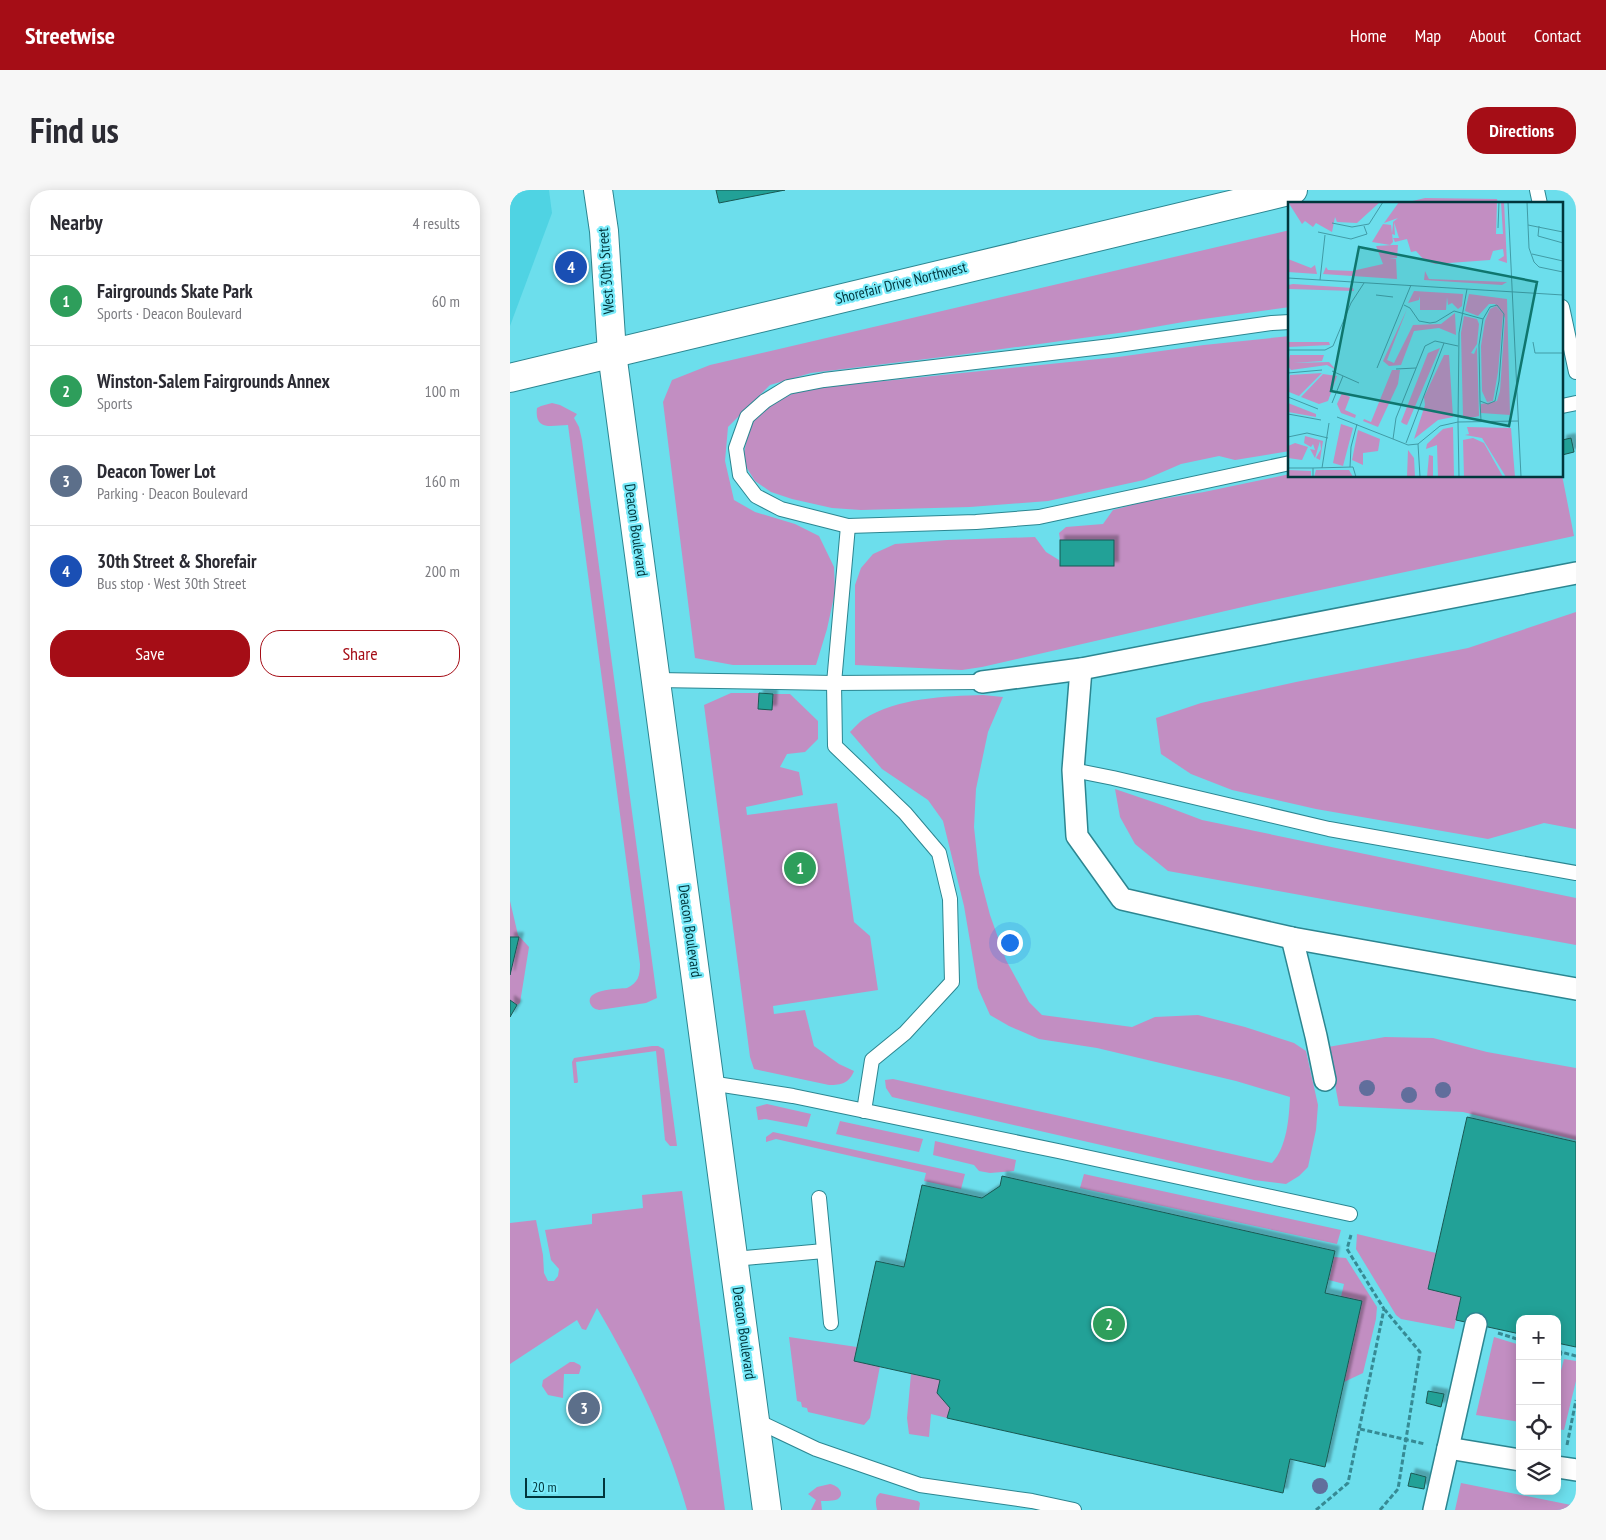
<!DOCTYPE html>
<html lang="en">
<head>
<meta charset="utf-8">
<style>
	:root { --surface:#fff; --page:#f7f7f7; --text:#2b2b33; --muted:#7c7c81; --line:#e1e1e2; --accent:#a50d16 }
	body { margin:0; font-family:"PT Sans Narrow",sans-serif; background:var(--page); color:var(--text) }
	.controls { position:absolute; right:15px; bottom:15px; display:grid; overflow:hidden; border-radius:10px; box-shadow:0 2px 12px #0003 }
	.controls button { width:45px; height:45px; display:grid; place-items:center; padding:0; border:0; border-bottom:1px solid var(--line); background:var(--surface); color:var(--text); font:25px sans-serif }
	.scale { position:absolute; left:15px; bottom:12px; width:80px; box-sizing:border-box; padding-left:5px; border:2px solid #00363c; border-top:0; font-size:14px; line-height:18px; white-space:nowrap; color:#00363c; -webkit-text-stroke:4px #7aebfa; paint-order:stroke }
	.you { position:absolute; left:499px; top:752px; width:18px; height:18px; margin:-12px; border:4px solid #fff; border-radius:50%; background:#1a73e8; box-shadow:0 0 0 8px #1a73e833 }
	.badge { display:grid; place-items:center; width:32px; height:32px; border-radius:50%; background:var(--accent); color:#fff; font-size:16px; font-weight:700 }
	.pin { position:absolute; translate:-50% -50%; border:2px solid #fff; box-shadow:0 1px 5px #0006 }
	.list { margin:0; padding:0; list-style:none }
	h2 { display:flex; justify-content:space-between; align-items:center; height:65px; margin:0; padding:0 20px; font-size:21px }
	h2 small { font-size:16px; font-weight:400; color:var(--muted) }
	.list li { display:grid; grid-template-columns:32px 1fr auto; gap:15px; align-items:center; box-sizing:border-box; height:90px; padding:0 20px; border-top:1px solid var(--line) }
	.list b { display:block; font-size:19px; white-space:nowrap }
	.list p { margin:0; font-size:16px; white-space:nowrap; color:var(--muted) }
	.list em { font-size:16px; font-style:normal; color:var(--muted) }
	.actions { display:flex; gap:10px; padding:15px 20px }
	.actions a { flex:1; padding:11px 0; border:1px solid var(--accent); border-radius:20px; text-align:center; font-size:18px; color:var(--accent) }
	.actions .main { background:var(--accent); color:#fff }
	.icon { flex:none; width:28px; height:28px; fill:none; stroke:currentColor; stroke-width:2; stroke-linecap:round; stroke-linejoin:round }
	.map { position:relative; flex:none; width:1066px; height:1320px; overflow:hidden; border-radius:20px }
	header { display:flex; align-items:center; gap:30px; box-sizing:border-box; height:70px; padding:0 25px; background:var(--accent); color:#fff }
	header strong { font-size:24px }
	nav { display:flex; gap:28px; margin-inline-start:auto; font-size:18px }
	.intro { display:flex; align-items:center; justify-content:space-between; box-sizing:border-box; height:120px; padding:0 30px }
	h1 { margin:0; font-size:35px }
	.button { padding:12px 22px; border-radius:20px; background:var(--accent); color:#fff; font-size:18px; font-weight:700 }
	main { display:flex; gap:30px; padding:0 30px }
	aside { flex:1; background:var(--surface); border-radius:20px; box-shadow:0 2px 12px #0003 }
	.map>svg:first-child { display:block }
	.built { fill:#4fd3e3 }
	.green { fill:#c28ec2 }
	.building { fill:#23a197; stroke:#1a5953; filter:url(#shadow) }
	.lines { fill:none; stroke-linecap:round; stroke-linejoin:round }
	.service-casing { stroke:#2c8691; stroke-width:16 }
	.pedestrian-casing { stroke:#2c8691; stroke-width:24 }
	.tertiary-casing { stroke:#2c8691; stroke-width:30 }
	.path { stroke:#368a94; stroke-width:3; stroke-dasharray:5 2.5; stroke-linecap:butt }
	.service { stroke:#fff; stroke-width:14 }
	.pedestrian { stroke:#fff; stroke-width:21 }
	.tertiary { stroke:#fff; stroke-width:28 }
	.tree { fill:#616e9c }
	.labels { text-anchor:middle; stroke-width:4.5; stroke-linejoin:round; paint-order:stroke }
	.street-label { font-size:15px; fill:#00363c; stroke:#7aebfa }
	.inset-road { fill:none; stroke:#419ba6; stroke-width:1 }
	.view { fill:#0f766e; fill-opacity:0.15; stroke:#0f766e; stroke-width:2.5 }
	.inset-edge { fill:none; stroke:#00363c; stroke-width:2.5 }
</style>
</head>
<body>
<header>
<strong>Streetwise</strong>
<nav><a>Home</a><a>Map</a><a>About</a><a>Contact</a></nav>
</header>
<div class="intro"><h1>Find us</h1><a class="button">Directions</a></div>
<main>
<aside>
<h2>Nearby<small>4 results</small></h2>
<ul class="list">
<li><span class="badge" style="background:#2e9e5b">1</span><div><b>Fairgrounds Skate Park</b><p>Sports · Deacon Boulevard</p></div><em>60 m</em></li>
<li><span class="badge" style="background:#2e9e5b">2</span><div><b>Winston-Salem Fairgrounds Annex</b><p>Sports</p></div><em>100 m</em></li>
<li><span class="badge" style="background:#5c6f8a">3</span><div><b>Deacon Tower Lot</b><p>Parking · Deacon Boulevard</p></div><em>160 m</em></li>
<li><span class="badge" style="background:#1a4fb4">4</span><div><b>30th Street &amp; Shorefair</b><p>Bus stop · West 30th Street</p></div><em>200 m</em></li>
</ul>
<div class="actions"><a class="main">Save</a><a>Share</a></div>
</aside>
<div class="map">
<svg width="1066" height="1320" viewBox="0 0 1066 1320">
	<defs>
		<filter id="shadow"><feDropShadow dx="4.5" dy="-4.5" stdDeviation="1" flood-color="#0004"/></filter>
	</defs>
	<rect width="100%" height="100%" fill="#6cdeec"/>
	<!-- built -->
	<path class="built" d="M 0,0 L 39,0 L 42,23 L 0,136 Z"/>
	<!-- green -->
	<g class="green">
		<path d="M 915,8 L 987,9 L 988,14 L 890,14 Z"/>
		<path d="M 780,40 L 780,117 L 679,131 L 616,142 L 449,165 L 301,183 L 260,195 L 218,237 L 215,271 L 224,310 L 245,322 L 285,334 L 309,346 L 324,377 L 325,402 L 317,439 L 306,475 L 223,475 L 185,468 L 153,212 L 162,190 L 200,175 Z"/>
		<path d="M 780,146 L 780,261 L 725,270 L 709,266 L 671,274 L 634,290 L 538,311 L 460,317 L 351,320 L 322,318 L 282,309 L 261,302 L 245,291 L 235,275 L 234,263 L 237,248 L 243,230 L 260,215 L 284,203 L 315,197 L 608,167 L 694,155 Z"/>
		<path d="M 42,213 L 50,215 L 67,224 L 64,228 L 69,237 L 72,250 L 147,808 L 136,813 L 89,820 C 85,819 82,818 80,813 C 76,799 108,799 117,798 C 128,793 130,786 130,774 L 58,235 C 43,235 24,242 27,218 L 31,216 Z"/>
		<path d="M 780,284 L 780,286 L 1052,286 L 1052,285 L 1064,346 L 750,413 L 472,477 L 452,480 L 345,475 L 345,395 L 351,378 L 363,364 L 385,354 L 437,350 L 525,347 L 536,362 L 549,370 L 550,376 L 604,376 L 604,350 L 550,350 L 549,343 L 556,337 L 593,334 L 603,320 L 633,312 L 694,302 Z"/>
		<path d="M 1066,422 L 1066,639 L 1034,633 L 978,649 L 806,619 L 722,600 L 681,584 L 651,564 L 646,528 L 691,513 L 786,492 L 958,458 Z"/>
		<path d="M 221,503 L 249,503 L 248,519 L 262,520 L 263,504 L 280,504 L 308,531 L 308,549 L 295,562 L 277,564 L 270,577 L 289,582 L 293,605 L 236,617 L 237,625 L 327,613 L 344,732 L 360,746 L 368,800 L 263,816 L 264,824 L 295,820 L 304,856 L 329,874 L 344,881 C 339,893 332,895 319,895 L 244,879 L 240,867 L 194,515 Z"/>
		<path d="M 473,505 L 493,507 L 478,542 L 466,599 L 464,637 L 469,683 L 480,725 L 496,770 L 519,812 L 532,825 L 622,837 L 645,827 L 688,825 L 735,837 L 784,853 L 796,861 L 808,915 L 806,940 L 798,977 L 789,986 L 776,994 L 744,990 L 382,907 L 376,898 L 375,890 L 383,889 L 762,973 C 777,957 779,928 780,907 L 726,891 L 587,858 L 529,849 L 499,836 L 480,825 L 468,798 L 454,716 L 433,631 L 418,610 L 372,579 L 340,542 C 344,538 349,532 354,529 C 387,508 435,506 473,505 Z"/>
		<path d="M 605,599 L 655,616 L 692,630 L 1066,708 L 1066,755 L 658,681 L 625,654 L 610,627 Z"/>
		<path d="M 0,711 L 8,745 L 19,757 L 10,813 L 7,815 L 0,827 Z"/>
		<path d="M 875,847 L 923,848 L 977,862 L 1066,878 L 1066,950 L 953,922 L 829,916 L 818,857 Z"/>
		<path d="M 142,856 L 148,856 L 154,859 L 167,956 L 160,956 L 155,950 L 146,861 L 66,872 L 68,892 L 67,893 L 64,893 L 62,872 L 64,868 Z"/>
		<path d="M 257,914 L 301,924 L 297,937 L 255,929 L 248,930 L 246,917 Z"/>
		<path d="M 330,931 L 413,949 L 409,962 L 326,944 Z"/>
		<path d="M 263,942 L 455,984 L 451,999 L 414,991 L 416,983 L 266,949 L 256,952 L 256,947 Z"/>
		<path d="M 425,951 L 506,970 L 504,981 L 480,983 L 469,981 L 464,975 L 423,965 Z"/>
		<path d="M 574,984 L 831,1040 L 827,1054 L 570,998 Z"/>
		<path d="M 172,1001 L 215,1320 L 177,1320 C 157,1248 125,1182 87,1118 L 76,1140 L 72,1139 L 67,1130 L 0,1174 L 0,1033 L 26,1030 L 33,1065 L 34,1083 L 38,1091 L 44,1091 L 48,1086 L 49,1079 L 41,1070 L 35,1040 L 82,1034 L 82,1024 L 133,1018 L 132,1005 Z"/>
		<path d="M 847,1044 L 926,1063 L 918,1099 L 951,1107 L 944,1139 L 891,1129 L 886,1125 L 846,1059 Z"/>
		<path d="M 824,1067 L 836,1068 L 867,1117 L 866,1129 L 853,1183 L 834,1192 L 831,1107 L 834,1094 L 819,1090 Z"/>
		<path d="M 279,1147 L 347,1157 L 344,1171 L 370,1176 L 360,1228 L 354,1235 L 298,1222 L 297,1218 L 292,1217 L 291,1212 L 287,1211 Z"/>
		<path d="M 984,1147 L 1010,1155 L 1010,1232 L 966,1225 Z"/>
		<path d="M 1054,1169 L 1066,1171 L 1066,1191 L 1054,1240 L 1047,1239 L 1047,1196 Z"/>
		<path d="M 60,1172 L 64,1172 L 70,1175 L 71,1177 L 69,1184 L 54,1184 L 53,1208 L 38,1205 L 32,1196 L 33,1190 Z"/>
		<path d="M 401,1184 L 430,1190 L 427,1203 L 440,1218 L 437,1228 L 421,1224 L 419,1247 L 399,1244 L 397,1228 Z"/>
		<path d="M 951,1293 L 1066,1316 L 1066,1320 L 945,1320 Z"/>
		<path d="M 320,1294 C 327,1295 336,1303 328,1309 C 324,1311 315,1311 311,1311 L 312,1320 L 301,1320 L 306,1310 L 298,1304 L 307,1297 Z"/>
		<path d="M 370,1303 L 408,1311 L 410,1313 L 409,1320 L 367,1320 C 366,1314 364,1307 370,1303 Z"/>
	</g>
	<!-- building -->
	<g class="building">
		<path d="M 206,0 L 275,0 L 209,13 Z"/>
		<path d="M 1061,248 L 1064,262 L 1052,265 L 1052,250 Z"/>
		<rect x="550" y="350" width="54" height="26"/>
		<path d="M 249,503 L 263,504 L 262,520 L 248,519 Z"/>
		<path d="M 0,747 L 9,747 L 0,785 Z"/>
		<path d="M 0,810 L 7,815 L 0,827 Z"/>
		<path d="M 957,927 L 1066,952 L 1066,1157 L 1047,1153 L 1047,1129 L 1010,1129 L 1010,1144 L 946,1130 L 951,1107 L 918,1099 Z"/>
		<path d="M 492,986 L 825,1061 L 815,1103 L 852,1111 L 815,1277 L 780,1269 L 773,1303 L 437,1228 L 440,1218 L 427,1203 L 430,1190 L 344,1171 L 366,1071 L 394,1077 L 412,995 L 472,1008 L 490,996 Z"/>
		<path d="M 918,1201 L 934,1204 L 931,1217 L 916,1213 Z"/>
		<path d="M 901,1283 L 916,1287 L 914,1299 L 898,1296 Z"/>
	</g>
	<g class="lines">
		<defs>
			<g id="service">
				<path d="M 1027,0 L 1030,14"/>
				<path d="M 1052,117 L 1066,182"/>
				<path d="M 780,132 L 762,133 L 601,156 L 314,190 L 278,197 L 255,211 L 237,227 L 226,258 L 230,285 L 246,306 L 271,319 L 338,336 L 466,332 L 529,327 L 780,273"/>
				<path d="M 1052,216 L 1066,213"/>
				<path d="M 338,336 L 324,493 L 325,556 L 395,623 L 429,663 L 440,709 L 442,792 L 395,843 L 362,870 L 354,921"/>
				<path d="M 147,490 L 324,493 L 472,492"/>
				<path d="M 563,580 L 603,588 L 819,639 L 1066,683"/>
				<path d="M 200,893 L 283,906 L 548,961 L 840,1024"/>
				<path d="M 309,1008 L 321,1133"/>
				<path d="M 224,1069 L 314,1061"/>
				<path d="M 245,1230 L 306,1259 L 410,1295 L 522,1311 L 564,1320"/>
			</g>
			<g id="pedestrian">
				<path d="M 571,479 L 563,580 L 567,646 L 612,709 L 782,748 L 1066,799"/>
				<path d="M 472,492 L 571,479 L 1066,383"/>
				<path d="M 782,748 L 806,846 L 815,890"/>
				<path d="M 938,1258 L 1010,1270"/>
				<path d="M 1047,1277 L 1066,1280"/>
				<path d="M 924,1320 L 966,1134"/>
			</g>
			<g id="tertiary">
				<path d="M 88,0 L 94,41 L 102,163 L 257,1320"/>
				<path d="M 0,188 L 783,0"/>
			</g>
		</defs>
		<!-- service casing -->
		<use href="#service" class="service-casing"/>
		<!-- pedestrian casing -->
		<use href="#pedestrian" class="pedestrian-casing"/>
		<!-- tertiary casing -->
		<use href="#tertiary" class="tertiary-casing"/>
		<!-- path -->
		<g class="path">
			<path d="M 988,1143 L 1010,1150"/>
			<path d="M 1047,1161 L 1066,1166"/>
			<path d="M 1047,1180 L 1051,1162"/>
			<path d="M 850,1239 L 915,1254"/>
			<path d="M 1057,1255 L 1066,1210"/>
			<path d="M 806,1320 L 838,1293 L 874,1119 L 837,1059 L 841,1045"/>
			<path d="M 870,1320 L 888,1299 L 910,1162 L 875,1120"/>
		</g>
		<!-- service -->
		<use href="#service" class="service"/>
		<!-- pedestrian -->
		<use href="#pedestrian" class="pedestrian"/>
		<!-- tertiary -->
		<use href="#tertiary" class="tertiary"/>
	</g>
	<!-- trees -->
	<g class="tree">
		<circle cx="857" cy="898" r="8"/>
		<circle cx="933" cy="900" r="8"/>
		<circle cx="899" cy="905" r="8"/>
		<circle cx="810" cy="1296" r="8"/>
	</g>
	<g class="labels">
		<!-- street labels -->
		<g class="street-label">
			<text transform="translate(96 81) rotate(-94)" y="5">West 30th Street</text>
			<text transform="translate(391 93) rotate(-14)" y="5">Shorefair Drive Northwest</text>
			<text transform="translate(126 340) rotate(82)" y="5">Deacon Boulevard</text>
			<text transform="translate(180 741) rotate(82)" y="5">Deacon Boulevard</text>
			<text transform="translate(234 1143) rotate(82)" y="5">Deacon Boulevard</text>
		</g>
	</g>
	<!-- overview -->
	<g transform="translate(778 12)">
		<rect width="275" height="275" fill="#6cdeec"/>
		<path d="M 0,0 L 92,0 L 69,21 L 49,20 L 47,15 L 44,30 L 28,21 L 25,25 L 17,19 L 14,22 ZM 111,0 L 209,0 L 208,32 L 215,32 L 213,0 L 216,0 L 219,61 L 210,58 L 216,54 L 215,47 L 205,49 L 202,58 L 147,62 L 136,58 L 128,49 L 123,50 L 119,37 L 107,40 L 105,36 L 111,36 L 106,20 L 107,33 L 104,32 L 105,22 L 105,20 L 110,16 L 96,21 ZM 95,22 L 103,23 L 105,40 L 102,43 L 84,40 ZM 105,43 L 110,43 L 109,56 L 101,57 L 108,57 L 109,77 L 35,72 L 38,65 L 40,68 L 64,69 L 95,62 L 88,44 ZM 0,57 L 23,66 L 27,63 L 29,72 L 0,70 ZM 137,69 L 141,77 L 219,80 L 214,83 L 136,78 ZM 5,82 L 65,86 L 66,89 L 1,87 L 0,90 L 0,83 ZM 126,89 L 175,92 L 174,104 L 170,107 L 164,101 L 160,103 L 159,95 L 158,108 L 132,108 L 132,94 L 131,98 L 120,101 ZM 181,92 L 219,97 L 222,213 L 193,211 L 193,202 L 209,199 L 212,189 L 217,116 L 207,102 L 201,102 L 190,114 L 177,109 ZM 208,104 L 215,113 L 210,170 L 205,199 L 199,200 L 194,189 L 193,144 L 197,119 L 202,107 ZM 119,107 L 99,158 L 106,161 L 125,123 L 153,122 L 167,111 L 168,133 L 151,126 L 126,129 L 113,163 L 101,164 L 95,159 ZM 176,114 L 189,117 L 191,122 L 189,142 L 183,151 L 186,152 L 189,145 L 191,214 L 187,215 L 175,215 L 173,131 ZM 0,140 L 41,140 L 42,143 L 0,145 ZM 152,146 L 119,223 L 116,222 L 113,220 L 140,151 ZM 2,153 L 36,153 L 34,159 L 5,161 L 41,160 L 48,168 L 39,163 L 3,168 L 0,164 ZM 156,153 L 161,153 L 165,215 L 150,218 L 126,237 L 137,203 L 136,195 ZM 104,168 L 112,168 L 110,182 L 90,225 L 75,219 L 76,217 L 83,220 ZM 34,171 L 11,194 L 1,190 L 2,173 ZM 35,172 L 49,174 L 40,199 L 31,202 L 13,195 ZM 54,191 L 62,195 L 57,208 L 68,213 L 67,216 L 53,211 L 49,202 ZM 0,201 L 28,212 L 28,215 L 0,210 ZM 53,222 L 65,226 L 55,264 L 45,261 ZM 165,225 L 166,275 L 150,275 L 149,243 L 138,247 L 139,242 L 155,227 ZM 179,225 L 223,226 L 227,275 L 218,275 L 194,236 L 177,233 L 181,232 ZM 70,228 L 92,237 L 90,249 L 75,251 L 75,263 L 64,258 ZM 17,234 L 35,239 L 32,258 L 28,256 L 33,247 L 32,239 L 27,256 L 22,247 L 27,248 L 25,242 L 23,245 L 16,241 ZM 185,236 L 196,241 L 215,275 L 176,275 L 175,238 ZM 7,241 L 20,245 L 14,258 L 0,256 L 0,244 ZM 120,248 L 126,256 L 127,275 L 119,275 ZM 141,253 L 145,254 L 145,275 L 139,275 ZM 0,268 L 23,269 L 23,275 L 0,275 ZM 28,268 L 61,268 L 65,275 L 26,275 Z" fill="#c28ec2"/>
		<path class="inset-road" d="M 220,0 L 233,275M 239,0 L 241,46 L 246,60 L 251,65 L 275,70M 44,21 L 64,25 L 81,22 L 95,0M 240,23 L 275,30M 251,24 L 250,34 L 275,41M 210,26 L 211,0M 30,30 L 63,37 L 79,32 L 76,24M 244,52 L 275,59M 0,76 L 275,93M 32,78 L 37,33M 88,93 L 105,95M 116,103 L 122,106 L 131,119 L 142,121 L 148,120 L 166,109 L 195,117M 209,103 L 216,112 L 211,179 L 207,199 L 200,202 L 192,199 L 191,143 L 195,117 L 202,105 ZM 245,140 L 247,151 L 275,151M 170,144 L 147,139 L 137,144 L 108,216 L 105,237 L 120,243 L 130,242 L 152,224 L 170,220 L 171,131 L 179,87M 0,148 L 37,148 L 45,144 L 63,101 L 76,81M 89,166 L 123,83M 108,167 L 128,166M 44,169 L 71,181M 0,171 L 34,168M 0,195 L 30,207M 192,199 L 193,219M 44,201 L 55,174M 0,212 L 33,218M 49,215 L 105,237M 0,235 L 19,231 L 40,236M 118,241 L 156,141M 130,242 L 132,275M 62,265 L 63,245 L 69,222M 0,266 L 25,266 L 25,275M 25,266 L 65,265 L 68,275M 34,266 L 41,221M 171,275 L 170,220 L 230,219"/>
		<path class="view" d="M 71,45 L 249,80 L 221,224 L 43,189 Z"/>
		<rect width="275" height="275" class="inset-edge"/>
	</g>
</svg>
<div class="controls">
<button>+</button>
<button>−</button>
<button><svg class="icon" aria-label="locate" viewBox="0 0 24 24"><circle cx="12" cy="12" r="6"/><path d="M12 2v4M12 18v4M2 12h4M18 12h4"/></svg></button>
<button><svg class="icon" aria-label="layers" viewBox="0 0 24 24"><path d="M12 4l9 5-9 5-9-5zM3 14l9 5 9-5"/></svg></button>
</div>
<div class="scale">20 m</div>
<div class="you"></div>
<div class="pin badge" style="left:290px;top:678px;background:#2e9e5b">1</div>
<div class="pin badge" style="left:599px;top:1134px;background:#2e9e5b">2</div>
<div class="pin badge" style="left:74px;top:1218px;background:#5c6f8a">3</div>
<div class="pin badge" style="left:61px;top:77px;background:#1a4fb4">4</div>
</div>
</main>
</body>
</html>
